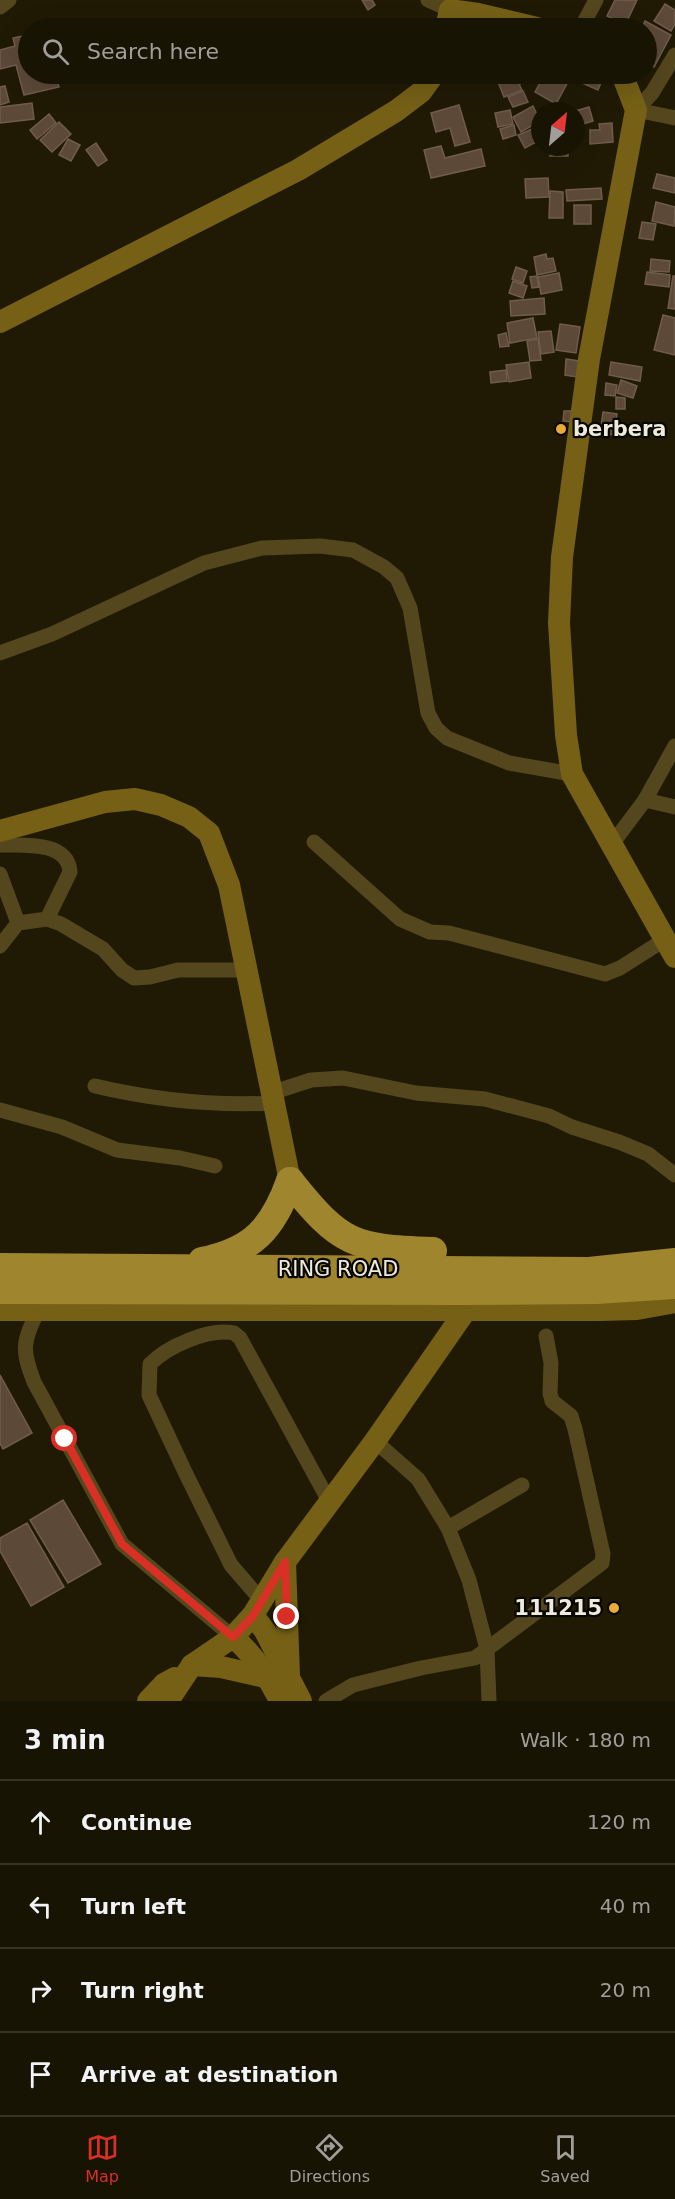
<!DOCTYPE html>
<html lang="en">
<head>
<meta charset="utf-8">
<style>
	:root { --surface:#181404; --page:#211d0e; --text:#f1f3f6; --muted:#9f9e9a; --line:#363326; --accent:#d93025 }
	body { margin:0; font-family:"DejaVu Sans",sans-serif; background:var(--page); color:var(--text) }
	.compass { position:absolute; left:531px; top:102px; width:54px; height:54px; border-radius:50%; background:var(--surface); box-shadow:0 6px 24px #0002; rotate:28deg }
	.stop { position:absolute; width:18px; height:18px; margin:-14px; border:4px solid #d93025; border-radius:50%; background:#fff }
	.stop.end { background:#d93025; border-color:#fff; box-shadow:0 2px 6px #0008 }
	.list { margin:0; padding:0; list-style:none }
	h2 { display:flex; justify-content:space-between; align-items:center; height:78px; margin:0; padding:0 24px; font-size:26px }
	h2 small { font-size:20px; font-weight:400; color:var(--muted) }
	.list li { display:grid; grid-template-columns:39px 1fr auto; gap:18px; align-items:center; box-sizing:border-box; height:84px; padding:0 24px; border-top:2px solid var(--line) }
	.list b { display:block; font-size:22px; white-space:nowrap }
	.list em { font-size:20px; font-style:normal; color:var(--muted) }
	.icon { flex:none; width:33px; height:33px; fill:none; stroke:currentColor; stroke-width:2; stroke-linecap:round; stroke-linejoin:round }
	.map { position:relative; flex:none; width:675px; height:1701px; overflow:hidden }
	.search { position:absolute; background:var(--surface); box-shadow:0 6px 24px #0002; left:18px; right:18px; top:18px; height:66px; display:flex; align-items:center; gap:15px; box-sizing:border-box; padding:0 21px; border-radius:33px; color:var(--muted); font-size:22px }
	.sheet { height:414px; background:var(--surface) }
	nav { display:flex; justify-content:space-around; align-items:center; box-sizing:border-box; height:84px; border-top:2px solid var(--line); background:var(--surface); font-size:16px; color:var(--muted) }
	nav a { display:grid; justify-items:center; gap:3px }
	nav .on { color:var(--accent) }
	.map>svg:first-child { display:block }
	.building { fill:#5c4938; stroke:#705c4b; stroke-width:1.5 }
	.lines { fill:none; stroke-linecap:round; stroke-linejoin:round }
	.street { stroke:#54471e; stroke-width:15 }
	.secondary { stroke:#756016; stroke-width:22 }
	.highway { stroke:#9f852e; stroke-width:28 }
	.route { stroke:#d93025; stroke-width:8 }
	.poi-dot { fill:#e8ab37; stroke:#080601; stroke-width:2 }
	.labels { text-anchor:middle; stroke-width:4.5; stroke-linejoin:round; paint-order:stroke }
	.poi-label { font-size:21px; font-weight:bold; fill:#eeebdd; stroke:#080601; text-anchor:start }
	.street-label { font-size:21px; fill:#eeebdd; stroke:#080601 }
</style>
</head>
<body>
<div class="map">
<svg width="675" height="1701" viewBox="0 0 675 1701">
	<rect width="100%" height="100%" fill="#201a05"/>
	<!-- building -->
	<g class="building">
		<path d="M 362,0 L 372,0 L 375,5 L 368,10 Z"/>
		<path d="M 615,0 L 637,0 L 625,25 L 607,16 Z"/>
		<path d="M 665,4 L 675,10 L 675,24 L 671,31 L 654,21 Z"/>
		<path d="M 645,21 L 671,35 L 654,67 L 646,63 L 646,28 L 642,28 Z"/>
		<path d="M 28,35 L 28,74 L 55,74 L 59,87 L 24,95 L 16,65 L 0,69 L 0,50 L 15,46 L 13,38 Z"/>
		<path d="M 505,74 L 524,74 L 527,82 L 519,84 L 522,90 L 504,97 L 496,77 Z"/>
		<path d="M 545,74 L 557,74 L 569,80 L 556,104 L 535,92 Z"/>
		<path d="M 567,74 L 600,74 L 604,75 L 598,90 L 566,76 Z"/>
		<path d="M 5,86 L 9,102 L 0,105 L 0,87 Z"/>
		<path d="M 523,91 L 528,102 L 513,107 L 508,97 Z"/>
		<path d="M 32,103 L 34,119 L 0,123 L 0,107 Z"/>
		<path d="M 459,105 L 470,142 L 455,146 L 450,128 L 436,132 L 431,113 Z"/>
		<path d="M 533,106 L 540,121 L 521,132 L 513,117 Z"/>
		<path d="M 589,107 L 593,121 L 576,126 L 575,111 Z"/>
		<path d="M 510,110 L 513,124 L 498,127 L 495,113 Z"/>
		<path d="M 49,114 L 56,123 L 37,139 L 30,130 Z"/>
		<path d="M 59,122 L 71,134 L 52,152 L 40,140 Z"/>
		<path d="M 612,123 L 613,142 L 590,144 L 590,130 L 600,130 L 599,124 Z"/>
		<path d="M 514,125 L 516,135 L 503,139 L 500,129 Z"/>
		<path d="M 532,129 L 538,141 L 525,148 L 518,135 Z"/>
		<path d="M 68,139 L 80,145 L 71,161 L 59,155 Z"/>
		<path d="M 96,143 L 107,160 L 98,166 L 86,150 Z"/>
		<path d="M 441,146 L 445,158 L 481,149 L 485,166 L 431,178 L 424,150 Z"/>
		<path d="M 551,147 L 568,147 L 568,156 L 550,156 Z"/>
		<path d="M 657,174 L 675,178 L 675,193 L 653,188 Z"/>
		<path d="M 548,178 L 549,197 L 526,198 L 525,179 Z"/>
		<path d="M 601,188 L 602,199 L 567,201 L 566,190 Z"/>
		<path d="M 550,191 L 563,192 L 563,218 L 549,218 Z"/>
		<path d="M 656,202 L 675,207 L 674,226 L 652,221 Z"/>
		<rect x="574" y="205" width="17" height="19"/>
		<path d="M 642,222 L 656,224 L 653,240 L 639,238 Z"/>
		<path d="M 546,254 L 547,259 L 553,258 L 556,271 L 537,275 L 534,257 Z"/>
		<path d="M 651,259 L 670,261 L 669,272 L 650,271 Z"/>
		<path d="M 516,267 L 527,271 L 523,283 L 512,279 Z"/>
		<path d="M 647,272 L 670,275 L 669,287 L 645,284 Z"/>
		<path d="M 559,273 L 562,290 L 541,294 L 538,277 Z"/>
		<path d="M 537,276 L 539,287 L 532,288 L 530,277 Z"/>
		<path d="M 673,276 L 675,276 L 675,309 L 668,308 Z"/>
		<path d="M 513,281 L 527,286 L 523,298 L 509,293 Z"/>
		<path d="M 544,298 L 545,314 L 511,316 L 510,301 Z"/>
		<path d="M 663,315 L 675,318 L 675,355 L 654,350 Z"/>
		<path d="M 533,318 L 537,338 L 510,343 L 507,323 Z"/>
		<path d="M 560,324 L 580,327 L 576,353 L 556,350 Z"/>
		<path d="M 551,331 L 554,352 L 541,354 L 538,332 Z"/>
		<path d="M 506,333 L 509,346 L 500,347 L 498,335 Z"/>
		<path d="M 538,339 L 541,360 L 530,361 L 527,341 Z"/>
		<path d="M 566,359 L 579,361 L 577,377 L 565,375 Z"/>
		<path d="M 529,362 L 531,378 L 509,382 L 506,365 Z"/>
		<path d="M 611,362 L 642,367 L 640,381 L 609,375 Z"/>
		<path d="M 506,370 L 507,381 L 491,383 L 490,372 Z"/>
		<path d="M 621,380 L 637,386 L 633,398 L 617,393 Z"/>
		<path d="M 606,383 L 617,385 L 615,396 L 605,395 Z"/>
		<path d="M 616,397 L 625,398 L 625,409 L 616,409 Z"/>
		<path d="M 564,411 L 574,411 L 573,422 L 563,421 Z"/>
		<path d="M 603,412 L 617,414 L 614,435 L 600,433 Z"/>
		<path d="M 0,1375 L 32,1433 L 3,1449 L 0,1443 Z"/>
		<path d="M 63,1500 L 101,1564 L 68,1583 L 30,1520 Z"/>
		<path d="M 27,1523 L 64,1587 L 31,1606 L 0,1551 L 0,1538 Z"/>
	</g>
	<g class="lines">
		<!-- street -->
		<g class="street">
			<path d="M 428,0 L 450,10"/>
			<path d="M 0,7 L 9,0"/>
			<path d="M 581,28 L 596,0"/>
			<path d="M 675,55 L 652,93 L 636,110 L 675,118"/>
			<path d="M 0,653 L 52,634 L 204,563 L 262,548 L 320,546 L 353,550 L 384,567 L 397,578 L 410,608 L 428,713 L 436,728 L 447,738 L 509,763 L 572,774"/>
			<path d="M 645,800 L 675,807"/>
			<path d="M 314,842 L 400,919 L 430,932 L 449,933 L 605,974 L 620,968 L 664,940"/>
			<path d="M 612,844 L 645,800 L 675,746"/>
			<path d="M 0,845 C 23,845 68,841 70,872 L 47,919"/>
			<path d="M 0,874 L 18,923"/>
			<path d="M 0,946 L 18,923 L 47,919 L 61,924 L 103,949 L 122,970 L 134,978 L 150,977 L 178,970 L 245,970"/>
			<path d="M 95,1086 C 154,1100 212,1106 273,1103"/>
			<path d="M 271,1093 L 311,1080 L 343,1078 L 416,1093 L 485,1099 L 549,1116 L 572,1127 L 619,1142 L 648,1154 L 675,1175"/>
			<path d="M 0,1110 L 62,1127 L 117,1150 L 180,1158 L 215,1166"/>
			<path d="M 38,1310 C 23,1343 21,1348 34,1382 L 122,1544 L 233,1637"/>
			<path d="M 375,1441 L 418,1479 L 448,1528 L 469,1580 L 487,1649 L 489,1701"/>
			<path d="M 448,1528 L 522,1485"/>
			<path d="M 262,1601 L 231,1565 L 186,1474 L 149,1395 L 150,1364 C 168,1346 209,1328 234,1333 L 240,1338 L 329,1501"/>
			<path d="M 326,1701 L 353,1685 L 421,1668 L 475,1658 L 602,1563 L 603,1554 L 575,1429 L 571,1416 L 552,1401 L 550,1393 L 551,1363 L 546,1336"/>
		</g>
		<!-- secondary -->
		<g class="secondary">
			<path d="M 446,28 L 450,10 L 478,14 L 537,28"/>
			<path d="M 622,74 L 636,110 L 589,359 L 562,557 L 559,623 L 566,735 L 572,774 L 675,957"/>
			<path d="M 0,322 L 298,170 L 396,111 L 421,92 L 434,74"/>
			<path d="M 0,831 L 105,802 L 135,799 L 161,805 L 189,817 L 209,833 L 229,885 L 290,1181"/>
			<path d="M 0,1310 L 601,1310 L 637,1309 L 675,1302"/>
			<path d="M 285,1562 L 289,1677"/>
			<path d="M 253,1615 L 265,1631 L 301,1701"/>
			<path d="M 233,1637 C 254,1655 268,1676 280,1701"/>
			<path d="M 192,1665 L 221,1667 L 269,1678"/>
			<path d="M 148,1701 L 164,1684 L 175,1678"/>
			<path d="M 168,1701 L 192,1665 L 233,1637 L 253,1615 L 285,1562 L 375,1441 L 466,1310"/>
		</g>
		<!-- highway -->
		<g class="highway">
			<path d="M 290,1181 C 341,1245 353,1248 433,1251"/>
			<path d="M 202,1261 C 253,1251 273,1228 290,1181"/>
			<path d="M 0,1267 L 589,1271 L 675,1262"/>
			<path d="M 0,1290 L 461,1291 L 596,1290 L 675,1285"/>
		</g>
	</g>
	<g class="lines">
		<!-- route -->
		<path class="route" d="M 65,1439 L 122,1544 L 233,1637 L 253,1616 L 285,1562 L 287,1617"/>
	</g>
	<!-- markers -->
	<g class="poi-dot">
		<circle cx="561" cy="429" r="6"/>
		<circle cx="614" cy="1608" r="6"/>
	</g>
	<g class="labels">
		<!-- poi labels -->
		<g class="poi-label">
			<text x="573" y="436">berbera</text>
			<text x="602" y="1615" text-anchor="end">111215</text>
		</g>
		<!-- street labels -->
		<g class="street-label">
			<text x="338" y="1276">RING ROAD</text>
		</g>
	</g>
</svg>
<svg class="compass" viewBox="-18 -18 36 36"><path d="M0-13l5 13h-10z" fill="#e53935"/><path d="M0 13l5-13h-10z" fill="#9f9e9a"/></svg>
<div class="stop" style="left:65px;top:1439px"></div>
<div class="stop end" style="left:287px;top:1617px"></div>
<div class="search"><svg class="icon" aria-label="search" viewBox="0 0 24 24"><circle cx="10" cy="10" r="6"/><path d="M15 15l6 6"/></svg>Search here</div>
</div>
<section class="sheet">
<h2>3 min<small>Walk · 180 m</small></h2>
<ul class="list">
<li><svg class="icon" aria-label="ahead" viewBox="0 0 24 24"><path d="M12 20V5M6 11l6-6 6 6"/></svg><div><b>Continue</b></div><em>120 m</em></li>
<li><svg class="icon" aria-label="left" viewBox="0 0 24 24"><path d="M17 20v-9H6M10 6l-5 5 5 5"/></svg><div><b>Turn left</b></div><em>40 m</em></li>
<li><svg class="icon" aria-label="right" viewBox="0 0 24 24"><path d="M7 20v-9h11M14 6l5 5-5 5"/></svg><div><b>Turn right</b></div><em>20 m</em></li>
<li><svg class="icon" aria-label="arrive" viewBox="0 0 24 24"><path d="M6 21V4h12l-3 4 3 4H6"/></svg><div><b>Arrive at destination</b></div></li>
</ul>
</section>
<nav>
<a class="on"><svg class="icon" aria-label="map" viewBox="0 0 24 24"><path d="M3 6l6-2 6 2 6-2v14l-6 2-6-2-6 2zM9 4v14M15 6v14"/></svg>Map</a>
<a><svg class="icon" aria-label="directions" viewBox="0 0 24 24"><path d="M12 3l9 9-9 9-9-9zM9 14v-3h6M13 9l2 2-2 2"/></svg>Directions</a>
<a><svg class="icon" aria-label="saved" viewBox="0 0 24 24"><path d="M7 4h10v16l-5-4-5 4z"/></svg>Saved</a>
</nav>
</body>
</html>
